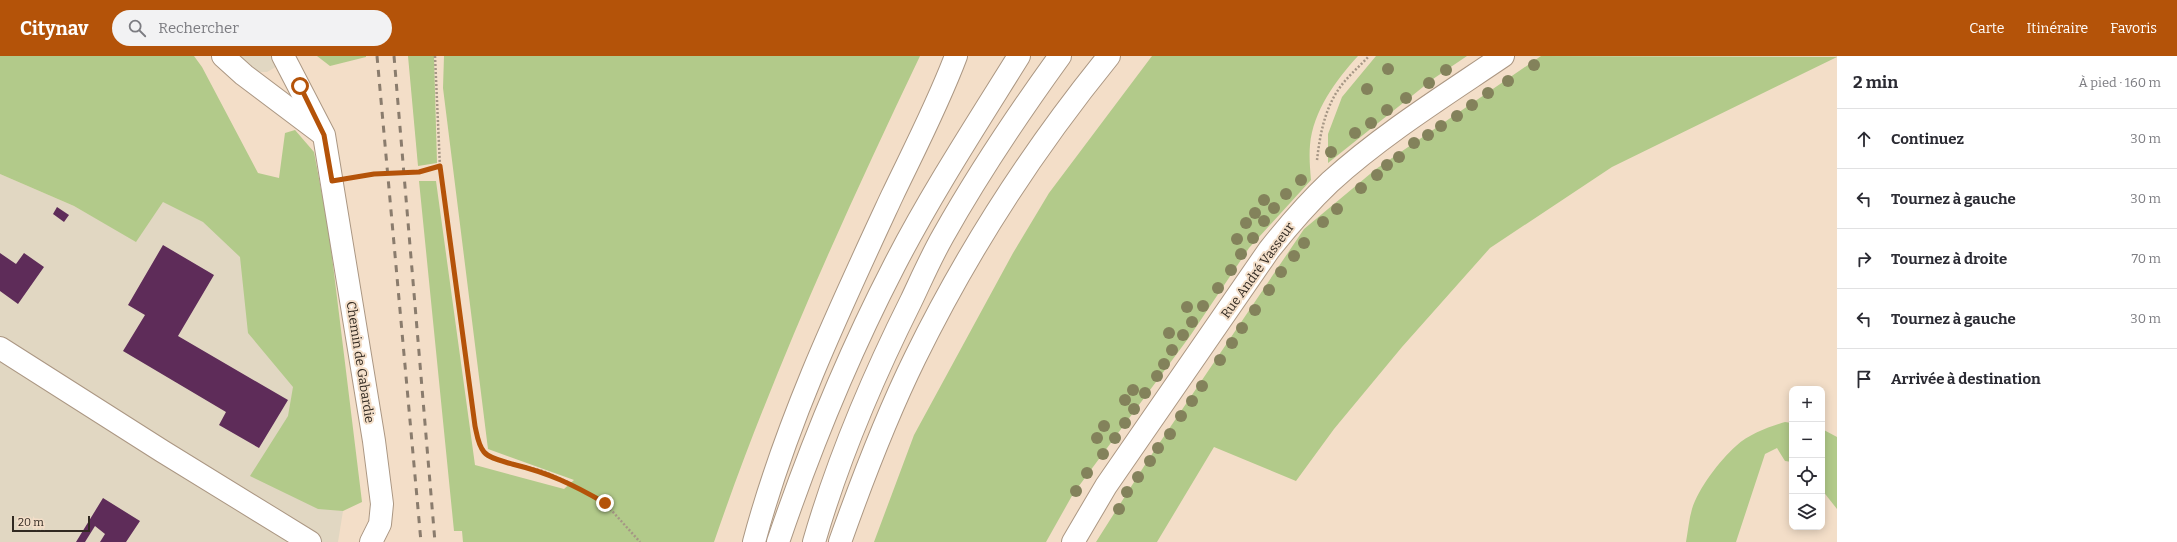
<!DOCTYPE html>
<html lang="fr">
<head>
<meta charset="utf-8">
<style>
	:root { --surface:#fff; --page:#f2f2f3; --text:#2b2b33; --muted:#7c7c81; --line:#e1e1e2; --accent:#b45309 }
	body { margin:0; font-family:Bitter,serif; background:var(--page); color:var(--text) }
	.controls { position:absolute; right:12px; bottom:12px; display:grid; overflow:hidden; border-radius:8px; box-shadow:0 2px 10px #0003 }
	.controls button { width:36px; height:36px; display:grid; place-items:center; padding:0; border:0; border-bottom:1px solid var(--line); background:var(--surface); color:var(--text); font:20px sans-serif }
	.scale { position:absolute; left:12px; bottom:10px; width:78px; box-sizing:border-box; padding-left:4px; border:2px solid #312921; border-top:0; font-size:11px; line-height:14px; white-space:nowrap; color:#312921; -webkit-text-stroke:3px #f3dec8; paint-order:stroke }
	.stop { position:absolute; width:12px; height:12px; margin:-9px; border:3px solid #b45309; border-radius:50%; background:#fff }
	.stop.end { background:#b45309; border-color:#fff; box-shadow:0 1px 4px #0008 }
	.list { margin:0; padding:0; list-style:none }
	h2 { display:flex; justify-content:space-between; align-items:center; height:52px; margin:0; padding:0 16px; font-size:17px }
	h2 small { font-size:13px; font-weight:400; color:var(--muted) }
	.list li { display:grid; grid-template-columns:26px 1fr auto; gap:12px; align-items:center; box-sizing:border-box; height:60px; padding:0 16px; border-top:1px solid var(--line) }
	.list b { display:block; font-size:15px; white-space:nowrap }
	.list em { font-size:13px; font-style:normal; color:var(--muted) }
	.icon { flex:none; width:22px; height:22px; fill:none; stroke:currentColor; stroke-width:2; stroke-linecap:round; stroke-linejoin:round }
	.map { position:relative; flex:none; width:1837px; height:486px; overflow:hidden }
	header { display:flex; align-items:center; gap:24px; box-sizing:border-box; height:56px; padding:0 20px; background:var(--accent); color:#fff }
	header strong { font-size:19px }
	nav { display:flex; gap:22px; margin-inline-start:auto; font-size:14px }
	.search { width:280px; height:36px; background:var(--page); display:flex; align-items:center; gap:10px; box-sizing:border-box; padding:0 14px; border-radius:22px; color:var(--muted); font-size:15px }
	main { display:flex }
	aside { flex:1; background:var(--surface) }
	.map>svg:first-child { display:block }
	.industrial { fill:#e1d7c2 }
	.green { fill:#b2ca8a }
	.building { fill:#5e2c59 }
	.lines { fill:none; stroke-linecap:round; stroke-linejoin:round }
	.minor-casing { stroke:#ab9783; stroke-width:24 }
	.tertiary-casing { stroke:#ab9783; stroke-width:24 }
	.motorway-casing { stroke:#ab9783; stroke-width:24 }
	.path { stroke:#a59685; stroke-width:2.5; stroke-dasharray:2 2; stroke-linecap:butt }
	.minor { stroke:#fff; stroke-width:22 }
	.tertiary { stroke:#fff; stroke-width:22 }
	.motorway { stroke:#fff; stroke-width:22 }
	.rail { stroke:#8a7c6d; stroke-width:3; stroke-dasharray:7 7; stroke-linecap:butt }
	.tree { fill:#83825b }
	.route { stroke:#b45309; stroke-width:5 }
	.labels { text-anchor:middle; stroke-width:4; stroke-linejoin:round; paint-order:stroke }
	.street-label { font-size:13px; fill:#312921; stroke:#f3dec8 }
</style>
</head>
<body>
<header>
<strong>Citynav</strong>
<div class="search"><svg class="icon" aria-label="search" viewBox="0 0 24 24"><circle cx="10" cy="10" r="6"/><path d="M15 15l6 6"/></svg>Rechercher</div>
<nav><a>Carte</a><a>Itinéraire</a><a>Favoris</a></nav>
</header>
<main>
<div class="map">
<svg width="1837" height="486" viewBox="0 0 1837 486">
	<rect width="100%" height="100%" fill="#f3dec8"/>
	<!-- industrial -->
	<g class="industrial">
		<path d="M 230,0 L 291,0 L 286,5 L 267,16 L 250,16 Z"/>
		<path d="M 200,92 L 280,266 L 343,455 L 338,486 L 0,486 L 0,118 L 74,150 L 136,185 Z"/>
	</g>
	<!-- green -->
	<g class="green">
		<path d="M 0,0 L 194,0 L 202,11 L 258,117 L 279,122 L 285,77 L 295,74 L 314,96 L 329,176 L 362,446 L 343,455 L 318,453 L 250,420 L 288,360 L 293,331 L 248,277 L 240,201 L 203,166 L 163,146 L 136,186 L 74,150 L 0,118 Z"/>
		<path d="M 317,0 L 366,0 L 366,1 L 330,10 Z"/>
		<path d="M 408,0 L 434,0 L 437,107 L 418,110 Z"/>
		<path d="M 444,0 L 920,0 C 844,159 771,320 714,486 L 463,486 L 462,475 L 454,475 L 419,125 L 436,125 L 475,409 L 564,433 L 574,424 L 488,393 L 443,32 Z"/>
		<path d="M 1152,0 L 1358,0 C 1336,24 1313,55 1310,89 C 1309,100 1310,112 1311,124 L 1249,192 L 1190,280 L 1073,438 L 1046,486 L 874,486 L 914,379 L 1013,197 L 1049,137 Z"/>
		<path d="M 1376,0 L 1467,0 L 1433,23 L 1328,107 L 1328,78 L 1342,41 Z"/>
		<path d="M 1541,0 L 1837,1 L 1612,111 L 1490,192 L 1402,291 L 1334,373 L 1296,425 L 1214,391 L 1157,486 L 1096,486 L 1148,404 L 1304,173 L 1376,113 Z"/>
		<path d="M 1785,366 L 1792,367 L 1792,406 L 1785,405 L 1777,392 L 1765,398 L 1736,486 L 1686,486 C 1688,475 1689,463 1692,453 C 1698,433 1720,404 1736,390 C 1749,378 1768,371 1785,366 Z"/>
		<path d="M 1822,373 L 1837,381 L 1837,453 L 1822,434 Z"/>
	</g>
	<!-- building -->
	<g class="building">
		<path d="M 57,151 L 69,159 L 64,166 L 53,158 Z"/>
		<path d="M 163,189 L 214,219 L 178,280 L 288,344 L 259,392 L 219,369 L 226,356 L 123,295 L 145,259 L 128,249 Z"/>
		<path d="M 0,197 L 16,208 L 24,197 L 44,211 L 18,248 L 0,235 Z"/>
		<path d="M 103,442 L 140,465 L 126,486 L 100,486 L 105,478 L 95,470 L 85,486 L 76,486 Z"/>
	</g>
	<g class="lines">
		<defs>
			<g id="minor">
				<path d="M 223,0 L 244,19 L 321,77"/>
				<path d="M 283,0 L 324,79 L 374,385 L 382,448 L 380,468 L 371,486"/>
			</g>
			<g id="tertiary">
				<path d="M 0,292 L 162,395 L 310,486"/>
				<path d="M 1073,486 L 1106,430 L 1269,194 C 1288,170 1308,147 1330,126 C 1383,78 1444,40 1503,0"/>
			</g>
			<g id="motorway">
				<path d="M 754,486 C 786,366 840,252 892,140 C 914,94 938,48 956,0"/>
				<path d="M 778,486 C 810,392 848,299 894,210 C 931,138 976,69 1019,0"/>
				<path d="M 814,486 C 838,403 872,323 911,245 C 921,224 931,201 943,180 C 978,118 1018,58 1060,0"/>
				<path d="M 840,486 C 862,424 886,361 915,302 C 967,196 1035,91 1109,0"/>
			</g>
		</defs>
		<!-- minor casing -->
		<use href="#minor" class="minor-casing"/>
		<!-- tertiary casing -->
		<use href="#tertiary" class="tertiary-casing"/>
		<!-- motorway casing -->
		<use href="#motorway" class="motorway-casing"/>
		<!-- path -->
		<g class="path">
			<path d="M 435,0 L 440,111 L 475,370 L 479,387 L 485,397 L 499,404 L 543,415 L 572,428 L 605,447 L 640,486"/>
			<path d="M 1317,104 C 1320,78 1325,51 1341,30 C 1349,19 1360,10 1369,0"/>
			<path d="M 356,121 C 384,116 412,118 440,111"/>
		</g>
		<!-- minor -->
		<use href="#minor" class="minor"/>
		<!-- tertiary -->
		<use href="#tertiary" class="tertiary"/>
		<!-- motorway -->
		<use href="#motorway" class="motorway"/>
		<!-- rail -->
		<g class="rail">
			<path d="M 377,0 L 421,486"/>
			<path d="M 394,0 L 435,486"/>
		</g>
	</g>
	<!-- trees -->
	<g class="tree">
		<circle cx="1534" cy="9" r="6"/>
		<circle cx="1388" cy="13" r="6"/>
		<circle cx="1446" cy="14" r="6"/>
		<circle cx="1508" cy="25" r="6"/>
		<circle cx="1429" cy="27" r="6"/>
		<circle cx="1367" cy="33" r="6"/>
		<circle cx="1488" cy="37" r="6"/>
		<circle cx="1406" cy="42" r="6"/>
		<circle cx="1472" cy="49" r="6"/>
		<circle cx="1387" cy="54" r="6"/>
		<circle cx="1457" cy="60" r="6"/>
		<circle cx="1371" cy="67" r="6"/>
		<circle cx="1441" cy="70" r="6"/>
		<circle cx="1355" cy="77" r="6"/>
		<circle cx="1428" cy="79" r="6"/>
		<circle cx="1414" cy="87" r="6"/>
		<circle cx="1331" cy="96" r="6"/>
		<circle cx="1399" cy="101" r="6"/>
		<circle cx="1387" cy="109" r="6"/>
		<circle cx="1377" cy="119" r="6"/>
		<circle cx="1301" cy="124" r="6"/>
		<circle cx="1361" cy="132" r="6"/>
		<circle cx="1286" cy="138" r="6"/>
		<circle cx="1264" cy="144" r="6"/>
		<circle cx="1274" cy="152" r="6"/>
		<circle cx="1337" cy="153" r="6"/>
		<circle cx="1255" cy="157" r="6"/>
		<circle cx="1264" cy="165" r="6"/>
		<circle cx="1323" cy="166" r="6"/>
		<circle cx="1246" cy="167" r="6"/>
		<circle cx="1253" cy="182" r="6"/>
		<circle cx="1237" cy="183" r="6"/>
		<circle cx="1304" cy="187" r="6"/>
		<circle cx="1241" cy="198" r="6"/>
		<circle cx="1294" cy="200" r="6"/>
		<circle cx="1231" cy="214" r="6"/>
		<circle cx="1281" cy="216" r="6"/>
		<circle cx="1218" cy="232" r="6"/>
		<circle cx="1269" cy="234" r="6"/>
		<circle cx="1203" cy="250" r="6"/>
		<circle cx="1187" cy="251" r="6"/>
		<circle cx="1255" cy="254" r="6"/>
		<circle cx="1192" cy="266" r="6"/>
		<circle cx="1242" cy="272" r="6"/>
		<circle cx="1169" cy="277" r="6"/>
		<circle cx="1183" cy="279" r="6"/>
		<circle cx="1232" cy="287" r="6"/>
		<circle cx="1172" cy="294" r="6"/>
		<circle cx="1220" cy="304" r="6"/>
		<circle cx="1164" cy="308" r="6"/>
		<circle cx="1157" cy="320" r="6"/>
		<circle cx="1202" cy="330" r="6"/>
		<circle cx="1133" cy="334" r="6"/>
		<circle cx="1145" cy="337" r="6"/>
		<circle cx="1125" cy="344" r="6"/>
		<circle cx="1192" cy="345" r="6"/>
		<circle cx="1134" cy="353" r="6"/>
		<circle cx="1181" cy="360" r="6"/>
		<circle cx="1125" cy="367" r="6"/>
		<circle cx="1104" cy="370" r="6"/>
		<circle cx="1170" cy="378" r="6"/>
		<circle cx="1097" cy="382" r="6"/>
		<circle cx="1115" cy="382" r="6"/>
		<circle cx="1158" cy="392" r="6"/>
		<circle cx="1103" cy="398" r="6"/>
		<circle cx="1150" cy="405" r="6"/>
		<circle cx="1087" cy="417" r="6"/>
		<circle cx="1138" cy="421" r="6"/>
		<circle cx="1076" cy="435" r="6"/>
		<circle cx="1127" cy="436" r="6"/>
		<circle cx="1119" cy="453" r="6"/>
	</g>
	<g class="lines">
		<!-- route -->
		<path class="route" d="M 300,30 L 324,79 L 332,125 L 374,118 L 419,116 L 440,110 L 475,370 C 477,379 478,389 484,396 C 490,403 503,405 512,408 C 549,417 572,428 605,447"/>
	</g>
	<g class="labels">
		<!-- street labels -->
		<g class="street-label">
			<text transform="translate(1257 214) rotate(-54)" y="5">Rue André Vasseur</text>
			<text transform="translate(361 306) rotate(81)" y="5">Chemin de Gabardie</text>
		</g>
	</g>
</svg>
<div class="controls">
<button>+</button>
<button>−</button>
<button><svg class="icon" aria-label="locate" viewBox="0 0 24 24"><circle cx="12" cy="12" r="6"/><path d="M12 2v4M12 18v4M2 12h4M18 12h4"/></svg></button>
<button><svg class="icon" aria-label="layers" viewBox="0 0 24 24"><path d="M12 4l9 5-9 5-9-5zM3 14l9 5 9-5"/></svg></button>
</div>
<div class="scale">20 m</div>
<div class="stop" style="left:300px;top:30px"></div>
<div class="stop end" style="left:605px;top:447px"></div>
</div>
<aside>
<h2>2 min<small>À pied · 160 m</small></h2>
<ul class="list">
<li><svg class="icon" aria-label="ahead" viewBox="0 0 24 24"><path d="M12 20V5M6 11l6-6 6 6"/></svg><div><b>Continuez</b></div><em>30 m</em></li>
<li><svg class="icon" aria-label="left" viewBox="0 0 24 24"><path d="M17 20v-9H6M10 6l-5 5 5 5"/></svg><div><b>Tournez à gauche</b></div><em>30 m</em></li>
<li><svg class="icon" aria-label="right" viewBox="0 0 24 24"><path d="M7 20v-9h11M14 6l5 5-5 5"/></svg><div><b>Tournez à droite</b></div><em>70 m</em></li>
<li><svg class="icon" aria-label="left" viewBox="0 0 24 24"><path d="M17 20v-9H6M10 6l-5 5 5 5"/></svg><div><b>Tournez à gauche</b></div><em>30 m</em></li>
<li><svg class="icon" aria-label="arrive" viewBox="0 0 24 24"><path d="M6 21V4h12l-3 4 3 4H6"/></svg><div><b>Arrivée à destination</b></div></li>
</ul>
</aside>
</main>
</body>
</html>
